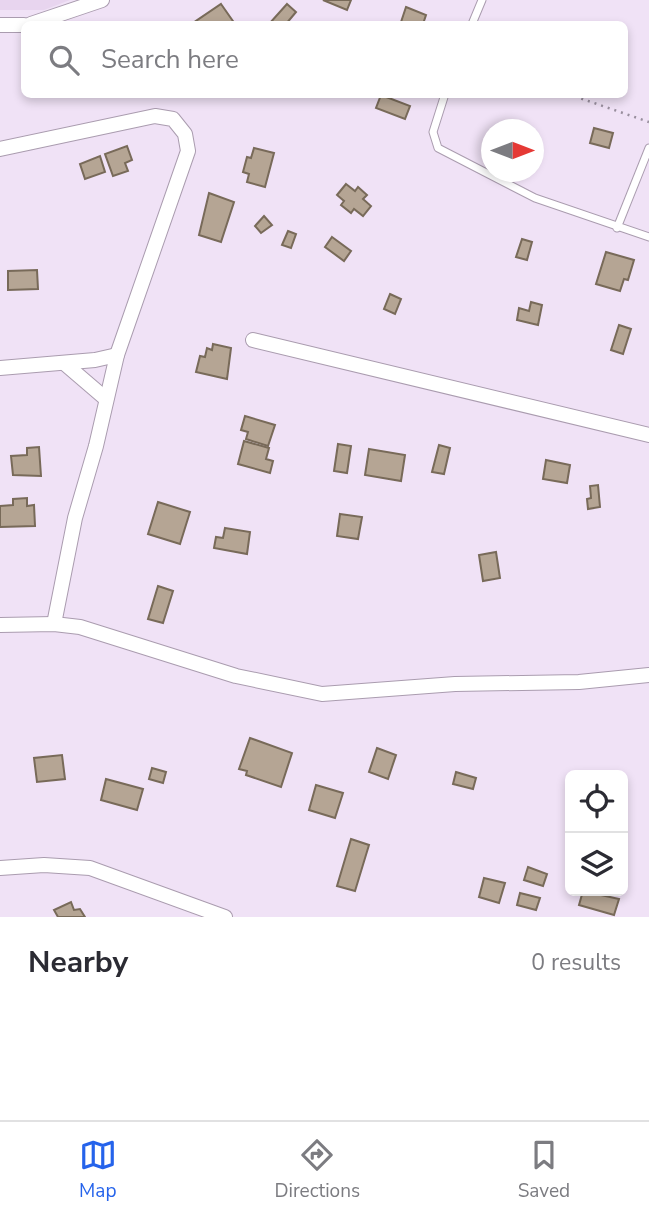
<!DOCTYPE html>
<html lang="en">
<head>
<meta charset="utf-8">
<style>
	:root { --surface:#fff; --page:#f7f7f7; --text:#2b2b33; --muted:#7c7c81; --line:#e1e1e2; --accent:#2563eb }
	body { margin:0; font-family:"Nunito Sans",sans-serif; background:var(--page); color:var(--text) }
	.controls { position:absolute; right:21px; bottom:21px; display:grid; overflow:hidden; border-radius:10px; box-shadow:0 4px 10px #0003 }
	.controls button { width:63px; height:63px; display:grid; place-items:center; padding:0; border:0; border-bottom:2px solid var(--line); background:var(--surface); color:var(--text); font:35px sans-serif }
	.compass { position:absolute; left:481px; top:119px; width:63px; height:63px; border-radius:50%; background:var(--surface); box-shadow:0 4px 10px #0003; rotate:90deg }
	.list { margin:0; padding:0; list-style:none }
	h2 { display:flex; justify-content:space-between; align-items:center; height:91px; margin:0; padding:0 28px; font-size:30px }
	h2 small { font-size:23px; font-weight:400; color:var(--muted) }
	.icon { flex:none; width:38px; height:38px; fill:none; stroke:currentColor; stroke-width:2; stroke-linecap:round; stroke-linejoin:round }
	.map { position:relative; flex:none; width:649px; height:917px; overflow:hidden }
	.search { position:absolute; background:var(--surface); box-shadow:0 4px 10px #0003; left:21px; right:21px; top:21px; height:77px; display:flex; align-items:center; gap:18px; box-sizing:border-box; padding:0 24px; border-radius:10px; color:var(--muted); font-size:26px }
	.sheet { height:203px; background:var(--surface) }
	nav { display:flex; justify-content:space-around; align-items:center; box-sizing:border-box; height:98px; border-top:2px solid var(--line); background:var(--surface); font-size:19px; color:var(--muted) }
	nav a { display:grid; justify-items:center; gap:4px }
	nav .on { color:var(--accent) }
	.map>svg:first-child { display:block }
	.built { fill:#e8d5ef }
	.building { fill:#b5a594; stroke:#786a59; stroke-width:2 }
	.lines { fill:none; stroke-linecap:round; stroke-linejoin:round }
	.service-casing { stroke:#aa9caf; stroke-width:9 }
	.minor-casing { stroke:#aa9caf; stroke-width:16 }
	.path { stroke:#998f9e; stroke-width:2.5; stroke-dasharray:2 5; stroke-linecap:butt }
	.service { stroke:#fff; stroke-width:7 }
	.minor { stroke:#fff; stroke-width:14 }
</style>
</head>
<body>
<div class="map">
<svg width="649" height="917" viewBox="0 0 649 917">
	<rect width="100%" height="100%" fill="#f0e2f6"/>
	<!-- built -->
	<path class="built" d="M 0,0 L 70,0 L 44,10 L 0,10 Z"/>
	<!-- building -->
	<g class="building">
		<path d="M 323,0 L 351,0 L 347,10 Z"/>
		<path d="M 221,4 L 235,24 L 194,24 L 193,23 Z"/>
		<path d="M 287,4 L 296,12 L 286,24 L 269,24 Z"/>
		<path d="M 406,7 L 426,15 L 423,24 L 401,22 Z"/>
		<path d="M 381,95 L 410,106 L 405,119 L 376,108 Z"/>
		<path d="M 594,128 L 613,133 L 609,148 L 590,143 Z"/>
		<path d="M 127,146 L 132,160 L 125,163 L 128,171 L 113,176 L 105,154 Z"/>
		<path d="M 254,148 L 274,153 L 265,187 L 247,182 L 249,174 L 243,172 L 247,157 L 251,158 Z"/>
		<path d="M 100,156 L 105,172 L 85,179 L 80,164 Z"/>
		<path d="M 346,184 L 355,191 L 358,187 L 367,195 L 363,199 L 371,206 L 363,216 L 354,209 L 351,213 L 341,205 L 344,201 L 337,195 Z"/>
		<path d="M 209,193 L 234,202 L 221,242 L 199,235 Z"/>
		<path d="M 264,216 L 272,225 L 261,233 L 255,226 Z"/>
		<path d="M 288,231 L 296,234 L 291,248 L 282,245 Z"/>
		<path d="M 332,237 L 351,251 L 344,261 L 325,247 Z"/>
		<path d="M 522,239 L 532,242 L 527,260 L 516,257 Z"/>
		<path d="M 606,252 L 634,260 L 628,280 L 624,279 L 620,291 L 596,284 Z"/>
		<path d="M 37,270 L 38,289 L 8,290 L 8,271 Z"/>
		<path d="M 390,294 L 401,299 L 395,314 L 384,309 Z"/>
		<path d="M 531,302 L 542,305 L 538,325 L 517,320 L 519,308 L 529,311 Z"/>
		<path d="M 619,325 L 631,329 L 623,354 L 611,350 Z"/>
		<path d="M 213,344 L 231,348 L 227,379 L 196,372 L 200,356 L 205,357 L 207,348 L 212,350 Z"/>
		<path d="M 245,416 L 275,425 L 268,446 L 246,439 L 248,432 L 241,430 Z"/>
		<path d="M 244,441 L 269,448 L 266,459 L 273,461 L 270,473 L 238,464 Z"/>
		<path d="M 338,444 L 351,446 L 347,473 L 334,471 Z"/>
		<path d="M 439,445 L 450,448 L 444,474 L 432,472 Z"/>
		<path d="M 39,447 L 41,476 L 13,475 L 11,456 L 27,455 L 27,448 Z"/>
		<path d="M 369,449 L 405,455 L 401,481 L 365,475 Z"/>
		<path d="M 546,460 L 570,465 L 567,483 L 543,479 Z"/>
		<path d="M 598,485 L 600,507 L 588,509 L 587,499 L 591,498 L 590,486 Z"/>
		<path d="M 27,498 L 27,506 L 34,505 L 35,526 L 0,527 L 0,506 L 13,505 L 13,499 Z"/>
		<path d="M 158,502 L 190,512 L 180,544 L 148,534 Z"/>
		<path d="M 340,514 L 362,517 L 358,539 L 337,536 Z"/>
		<path d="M 225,528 L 250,532 L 247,554 L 214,548 L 216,537 L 223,538 Z"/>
		<path d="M 496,552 L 500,578 L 483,581 L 479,555 Z"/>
		<path d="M 158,586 L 173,591 L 163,623 L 148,619 Z"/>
		<path d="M 250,738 L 292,753 L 281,787 L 246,775 L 247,771 L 239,769 Z"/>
		<path d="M 377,748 L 396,755 L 388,779 L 369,772 Z"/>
		<path d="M 62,755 L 65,779 L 37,782 L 34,758 Z"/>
		<path d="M 152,768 L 166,772 L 163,783 L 149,779 Z"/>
		<path d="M 456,772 L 476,778 L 473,789 L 453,784 Z"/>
		<path d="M 106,779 L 143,789 L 137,810 L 101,800 Z"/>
		<path d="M 316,785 L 343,793 L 335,818 L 309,810 Z"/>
		<path d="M 351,839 L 369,845 L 355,891 L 337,886 Z"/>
		<path d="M 528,867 L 547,874 L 543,886 L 524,880 Z"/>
		<path d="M 484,878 L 505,883 L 499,903 L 479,897 Z"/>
		<path d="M 583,891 L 619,899 L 614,915 L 579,905 Z"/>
		<path d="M 520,893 L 540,898 L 536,910 L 517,905 Z"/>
		<path d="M 71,902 L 74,910 L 80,909 L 85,917 L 58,917 L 54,910 Z"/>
	</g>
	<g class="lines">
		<defs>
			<g id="service">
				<path d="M 472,24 L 482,0"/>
				<path d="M 445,94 L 433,132 L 438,148 L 535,198 L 649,237"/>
				<path d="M 617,228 L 649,148"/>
			</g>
			<g id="minor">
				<path d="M 31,24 L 102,0"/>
				<path d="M 0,25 L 24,25"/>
				<path d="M 0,149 L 155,116 L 173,119 L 185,134 L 188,151 L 117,355 L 96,446 L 75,518 L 54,624"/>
				<path d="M 253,340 L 649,435"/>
				<path d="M 64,363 L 106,399"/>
				<path d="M 0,368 L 95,360 L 117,355"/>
				<path d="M 0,625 L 54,624 L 80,627 L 236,676 L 322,694 L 455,684 L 579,682 L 649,675"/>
				<path d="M 0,868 L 44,865 L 90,868 L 225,917"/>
			</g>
		</defs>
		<!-- service casing -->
		<use href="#service" class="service-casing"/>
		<!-- minor casing -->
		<use href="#minor" class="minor-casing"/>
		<!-- path -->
		<path class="path" d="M 568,94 L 649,122"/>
		<!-- service -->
		<use href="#service" class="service"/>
		<!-- minor -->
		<use href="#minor" class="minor"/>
	</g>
</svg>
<div class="controls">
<button><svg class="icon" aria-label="locate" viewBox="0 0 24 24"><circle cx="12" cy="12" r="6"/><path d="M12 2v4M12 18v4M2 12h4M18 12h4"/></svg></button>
<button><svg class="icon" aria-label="layers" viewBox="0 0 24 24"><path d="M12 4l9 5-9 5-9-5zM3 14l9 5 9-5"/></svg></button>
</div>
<svg class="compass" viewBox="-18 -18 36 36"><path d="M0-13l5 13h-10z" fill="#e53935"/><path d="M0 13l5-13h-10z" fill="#7c7c81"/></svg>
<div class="search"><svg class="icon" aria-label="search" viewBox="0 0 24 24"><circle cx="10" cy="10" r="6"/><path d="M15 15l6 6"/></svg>Search here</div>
</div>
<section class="sheet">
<h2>Nearby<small>0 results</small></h2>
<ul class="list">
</ul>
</section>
<nav>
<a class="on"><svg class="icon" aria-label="map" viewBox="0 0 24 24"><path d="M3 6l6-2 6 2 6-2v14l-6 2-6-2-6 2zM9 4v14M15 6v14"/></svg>Map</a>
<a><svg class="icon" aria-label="directions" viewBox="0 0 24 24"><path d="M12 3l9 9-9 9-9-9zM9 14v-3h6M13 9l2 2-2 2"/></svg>Directions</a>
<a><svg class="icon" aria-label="saved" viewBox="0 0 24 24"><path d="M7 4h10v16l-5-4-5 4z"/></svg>Saved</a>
</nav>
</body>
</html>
